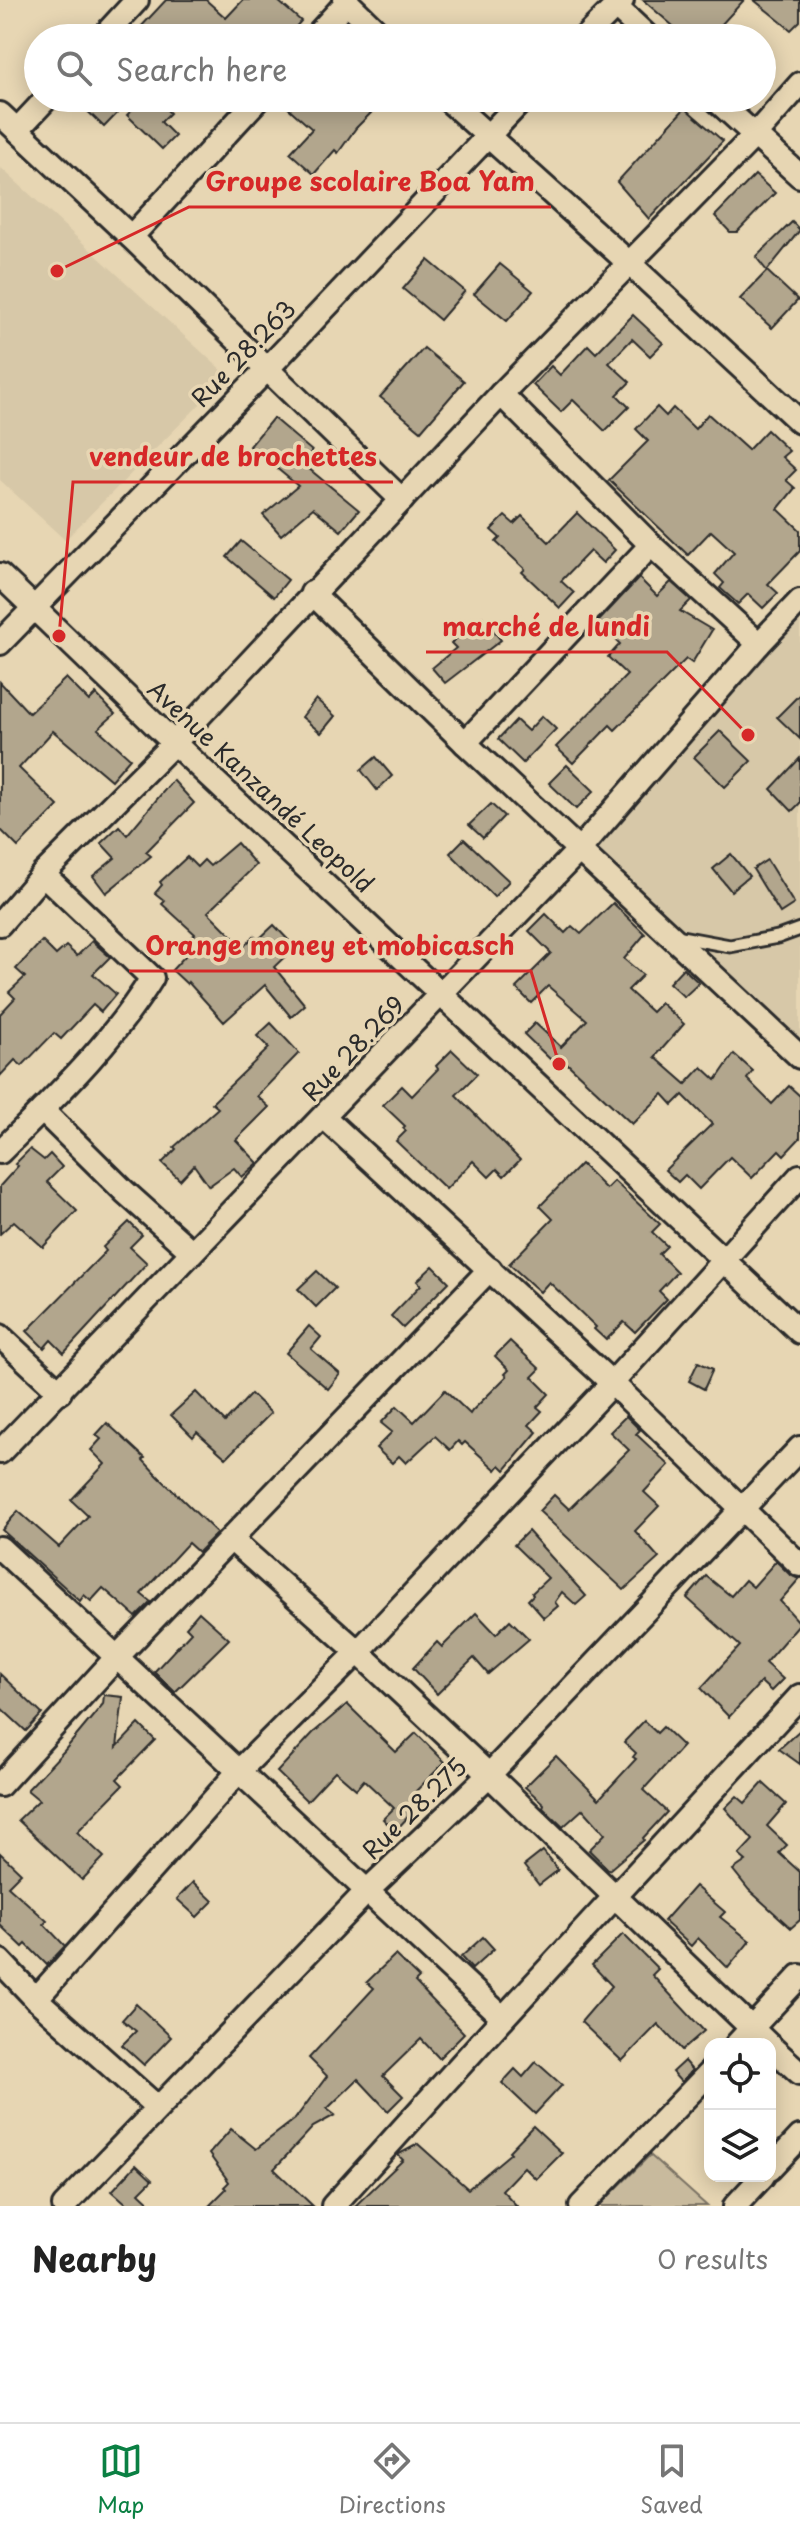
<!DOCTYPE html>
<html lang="en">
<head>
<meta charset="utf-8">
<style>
	:root { --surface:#fff; --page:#f2f2f2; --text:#222; --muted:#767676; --line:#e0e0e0; --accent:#0b8043 }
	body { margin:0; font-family:"Playpen Sans",sans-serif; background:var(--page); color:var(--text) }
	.controls { position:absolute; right:24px; bottom:24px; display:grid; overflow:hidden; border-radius:16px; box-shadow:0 4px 20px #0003 }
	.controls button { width:72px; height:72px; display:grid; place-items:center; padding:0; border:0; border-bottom:2px solid var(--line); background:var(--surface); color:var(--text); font:40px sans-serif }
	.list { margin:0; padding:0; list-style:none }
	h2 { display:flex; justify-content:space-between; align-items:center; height:104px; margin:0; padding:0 32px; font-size:34px }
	h2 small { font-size:26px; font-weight:400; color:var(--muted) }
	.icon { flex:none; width:44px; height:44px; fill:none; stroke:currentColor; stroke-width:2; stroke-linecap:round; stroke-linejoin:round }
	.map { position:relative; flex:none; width:800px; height:2206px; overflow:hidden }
	.search { position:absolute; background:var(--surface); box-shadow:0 4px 20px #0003; left:24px; right:24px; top:24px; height:88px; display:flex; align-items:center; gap:20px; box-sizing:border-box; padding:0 28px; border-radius:44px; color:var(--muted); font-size:30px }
	.sheet { height:216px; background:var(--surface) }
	nav { display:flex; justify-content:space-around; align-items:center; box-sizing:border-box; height:112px; border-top:2px solid var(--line); background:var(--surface); font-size:22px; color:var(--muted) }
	nav a { display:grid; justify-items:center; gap:4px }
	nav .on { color:var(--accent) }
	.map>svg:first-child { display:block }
	.built { fill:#d7c8a8 }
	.green { fill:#c8ba9d; stroke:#7a7264; stroke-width:2 }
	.building { fill:#b2a68d; stroke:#2b2b2b; stroke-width:2 }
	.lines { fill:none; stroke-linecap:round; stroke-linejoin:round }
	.lane-casing { stroke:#2b2b2b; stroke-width:17 }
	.street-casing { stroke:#2b2b2b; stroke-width:28 }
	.lane { stroke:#e7d6b3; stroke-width:11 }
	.street { stroke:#e7d6b3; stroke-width:22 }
	.labels { text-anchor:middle; stroke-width:7; stroke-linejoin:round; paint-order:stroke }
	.street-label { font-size:24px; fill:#2b2b2b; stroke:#e7d6b3 }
	.leader { fill:none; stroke:#d62828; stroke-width:3 }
	.callout-dot { fill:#d62828; stroke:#e7d6b3; stroke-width:3 }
	.callout-label { font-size:26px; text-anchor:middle; font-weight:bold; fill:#d62828; stroke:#e7d6b3; stroke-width:7; stroke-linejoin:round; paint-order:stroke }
</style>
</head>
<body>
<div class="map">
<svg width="800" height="2206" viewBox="0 0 800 2206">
	<rect width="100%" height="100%" fill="#e7d6b3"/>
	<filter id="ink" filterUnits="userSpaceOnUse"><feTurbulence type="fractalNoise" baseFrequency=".0125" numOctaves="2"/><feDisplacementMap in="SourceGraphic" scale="16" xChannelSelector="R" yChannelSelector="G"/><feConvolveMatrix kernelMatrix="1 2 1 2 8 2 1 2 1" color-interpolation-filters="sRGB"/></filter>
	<g filter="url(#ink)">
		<!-- built -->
		<g class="built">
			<path d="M 0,167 L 228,376 L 65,540 L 0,480 Z"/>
			<path d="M 800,619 L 800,1052 L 591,851 Z"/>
		</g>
		<!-- green -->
		<path class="green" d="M 650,2155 L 707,2206 L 599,2206 Z"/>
		<!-- building -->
		<g class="building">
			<path d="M 166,0 L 206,0 L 226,18 L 243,0 L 277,0 L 301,21 L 286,38 L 146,38 L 138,30 Z"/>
			<path d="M 643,0 L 744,0 L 709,38 L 687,38 Z"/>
			<path d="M 754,0 L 800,0 L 800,21 L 791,30 Z"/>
			<path d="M 74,98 L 132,98 L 104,127 Z"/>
			<path d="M 144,98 L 155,98 L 170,113 L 161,122 L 175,136 L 162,149 L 127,115 Z"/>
			<path d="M 277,98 L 386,98 L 356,128 L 338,153 L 335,150 L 314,174 L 290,153 L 312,129 Z"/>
			<path d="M 685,108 L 723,141 L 649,219 L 617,182 Z"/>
			<path d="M 755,175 L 775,193 L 737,232 L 730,232 L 715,216 Z"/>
			<path d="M 792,222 L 800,230 L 767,271 L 756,257 Z"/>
			<path d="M 428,260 L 465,291 L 440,320 L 403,289 Z"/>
			<path d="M 500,264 L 533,291 L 507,321 L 474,294 Z"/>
			<path d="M 767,271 L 798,300 L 772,328 L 740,299 Z"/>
			<path d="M 633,315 L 663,343 L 650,356 L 632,339 L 609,363 L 630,382 L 617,395 L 629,407 L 605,431 L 573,400 L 561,412 L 533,385 L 551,366 L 560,375 L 588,345 L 596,353 Z"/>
			<path d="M 424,348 L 464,381 L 421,431 L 380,397 Z"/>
			<path d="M 657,407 L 666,416 L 673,408 L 695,429 L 708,414 L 748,450 L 767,430 L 789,451 L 782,457 L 796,470 L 786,480 L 795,488 L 778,509 L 800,530 L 800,551 L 768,584 L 778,593 L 763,608 L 748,594 L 738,604 L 720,588 L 724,583 L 715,574 L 734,552 L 711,531 L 688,555 L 609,480 L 648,441 L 636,429 Z"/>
			<path d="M 273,418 L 312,451 L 302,463 L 359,510 L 341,531 L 313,508 L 281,535 L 263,515 L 298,486 L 250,446 Z"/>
			<path d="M 577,513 L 615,550 L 603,563 L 590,551 L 561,581 L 574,593 L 560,608 L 522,572 L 525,569 L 496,542 L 500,538 L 491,530 L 505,516 L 514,524 L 522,516 L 549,542 Z"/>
			<path d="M 241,541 L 288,580 L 274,597 L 227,557 Z"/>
			<path d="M 639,578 L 657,596 L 671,582 L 691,600 L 680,611 L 712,630 L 692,663 L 686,659 L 615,730 L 610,725 L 573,763 L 556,747 L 627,675 L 608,657 L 620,644 L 598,622 Z"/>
			<path d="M 482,617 L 501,640 L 445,683 L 432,668 L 456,648 L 451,643 Z"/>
			<path d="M 66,678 L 89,701 L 96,694 L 115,714 L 98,729 L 130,758 L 111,780 L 53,731 L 19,768 L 58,806 L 18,847 L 0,829 L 0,682 L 29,713 Z"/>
			<path d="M 800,694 L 800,739 L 777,717 Z"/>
			<path d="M 316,699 L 335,716 L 321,733 L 302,717 Z"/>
			<path d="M 542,716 L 556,729 L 523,763 L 498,739 L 516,720 L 528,731 Z"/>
			<path d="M 720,731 L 751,761 L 725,787 L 694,757 Z"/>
			<path d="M 376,757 L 392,776 L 377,790 L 361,770 Z"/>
			<path d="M 800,758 L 800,803 L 792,811 L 771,789 Z"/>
			<path d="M 567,765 L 594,791 L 576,809 L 549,783 Z"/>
			<path d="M 173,780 L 194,803 L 146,852 L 151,856 L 106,893 L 93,876 L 115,858 L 101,843 L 119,826 L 127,835 Z"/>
			<path d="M 491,804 L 504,816 L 483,838 L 469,825 Z"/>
			<path d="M 464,839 L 509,881 L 494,897 L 450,853 Z"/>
			<path d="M 237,843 L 256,865 L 208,912 L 243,947 L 254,936 L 258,940 L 274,925 L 295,947 L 274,967 L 305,1005 L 291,1017 L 265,985 L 224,1022 L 188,982 L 187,984 L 172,970 L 185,956 L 179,950 L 195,934 L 162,904 L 165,901 L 155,893 L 162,885 L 160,882 L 187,857 L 197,867 L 204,860 L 210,866 Z"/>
			<path d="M 731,854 L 749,876 L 731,891 L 713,869 Z"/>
			<path d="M 767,860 L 794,904 L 780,913 L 753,869 Z"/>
			<path d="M 613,903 L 645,934 L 624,959 L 643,975 L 628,990 L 652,1012 L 661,1003 L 684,1024 L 655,1057 L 686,1084 L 702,1067 L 716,1080 L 734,1054 L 753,1071 L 747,1079 L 772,1104 L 789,1086 L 800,1096 L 800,1138 L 784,1155 L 779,1150 L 752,1178 L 730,1157 L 699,1189 L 685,1175 L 678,1182 L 665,1170 L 712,1124 L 683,1095 L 673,1105 L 663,1094 L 632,1124 L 557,1054 L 551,1060 L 524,1034 L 535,1023 L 561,1047 L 587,1020 L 548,986 L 531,1003 L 516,988 L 551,953 L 529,931 L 546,914 L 565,933 L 572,926 L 581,934 Z"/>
			<path d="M 42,941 L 56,955 L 66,946 L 77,956 L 92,941 L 110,957 L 93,974 L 116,994 L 101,1012 L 93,1005 L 61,1039 L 54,1033 L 22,1066 L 15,1060 L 0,1076 L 0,1014 L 15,998 L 9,992 L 25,977 L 16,969 Z"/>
			<path d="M 683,968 L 699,983 L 684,997 L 669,983 Z"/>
			<path d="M 271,1023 L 299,1053 L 257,1096 L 269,1107 L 236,1140 L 258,1163 L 242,1177 L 234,1168 L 209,1186 L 194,1165 L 180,1180 L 162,1163 L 176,1149 L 174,1147 L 218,1108 L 212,1103 L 269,1048 L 257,1036 Z"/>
			<path d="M 452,1050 L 477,1074 L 456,1095 L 520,1160 L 504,1176 L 497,1169 L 489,1177 L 473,1161 L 446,1189 L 396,1141 L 406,1131 L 403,1128 L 405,1126 L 383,1105 L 402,1086 L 412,1096 L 438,1069 L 436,1066 Z"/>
			<path d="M 30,1149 L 44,1160 L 50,1154 L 62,1167 L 47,1182 L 77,1211 L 43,1247 L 14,1221 L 0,1234 L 0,1186 L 18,1166 L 15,1164 Z"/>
			<path d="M 581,1164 L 606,1189 L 614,1181 L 660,1224 L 652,1232 L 667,1246 L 659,1254 L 677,1272 L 659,1291 L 667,1299 L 635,1332 L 624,1322 L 606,1340 L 594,1329 L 596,1327 L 549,1282 L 540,1292 L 509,1264 L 553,1219 L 540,1206 Z"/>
			<path d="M 129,1222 L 142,1235 L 130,1247 L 147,1263 L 64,1353 L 51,1340 L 44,1348 L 27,1331 L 106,1251 L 103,1247 Z"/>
			<path d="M 433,1266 L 449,1282 L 403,1328 L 391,1316 L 421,1285 L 417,1281 Z"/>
			<path d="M 317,1271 L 335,1288 L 316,1307 L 298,1289 Z"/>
			<path d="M 309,1326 L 321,1337 L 311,1349 L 340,1374 L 328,1389 L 286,1353 Z"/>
			<path d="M 510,1341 L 540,1369 L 532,1377 L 549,1394 L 537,1407 L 542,1411 L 529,1425 L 537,1432 L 505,1470 L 500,1465 L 496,1470 L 465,1442 L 462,1445 L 458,1441 L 450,1450 L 435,1436 L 406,1463 L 399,1456 L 392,1463 L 376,1448 L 392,1432 L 381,1423 L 397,1406 L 414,1422 L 445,1390 L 470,1414 L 472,1411 L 507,1376 L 505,1374 L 509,1370 L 495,1356 Z"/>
			<path d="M 698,1362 L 713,1369 L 704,1389 L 689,1381 Z"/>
			<path d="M 196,1392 L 225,1422 L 251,1394 L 271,1413 L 226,1458 L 197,1432 L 193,1437 L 171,1415 Z"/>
			<path d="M 626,1416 L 640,1430 L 636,1434 L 669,1465 L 644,1492 L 659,1506 L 635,1531 L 659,1558 L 624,1590 L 539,1511 L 554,1495 L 569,1509 L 629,1450 L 610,1432 Z"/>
			<path d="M 107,1423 L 145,1458 L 143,1460 L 158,1476 L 217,1533 L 198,1552 L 188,1543 L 141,1594 L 151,1602 L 136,1617 L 103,1588 L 91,1601 L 84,1595 L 80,1601 L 2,1530 L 18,1511 L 59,1547 L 88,1516 L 71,1500 L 105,1464 L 91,1450 L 101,1439 L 96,1435 Z"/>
			<path d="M 528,1531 L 586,1596 L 576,1605 L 562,1592 L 555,1602 L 558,1606 L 544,1618 L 528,1600 L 533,1595 L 532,1593 L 548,1578 L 514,1545 Z"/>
			<path d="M 776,1561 L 790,1575 L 799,1579 L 780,1601 L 800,1623 L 765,1663 L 783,1679 L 771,1691 L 761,1682 L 729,1717 L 701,1688 L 740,1646 L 687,1598 L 706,1576 L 731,1596 L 745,1580 L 753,1587 Z"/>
			<path d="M 199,1612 L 229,1639 L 175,1692 L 154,1672 L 191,1632 L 186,1627 Z"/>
			<path d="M 476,1613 L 496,1634 L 510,1620 L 529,1639 L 488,1674 L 474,1658 L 437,1694 L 413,1668 L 437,1642 L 442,1647 Z"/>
			<path d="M 0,1674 L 42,1714 L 26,1731 L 0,1707 Z"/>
			<path d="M 104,1695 L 123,1697 L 117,1747 L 139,1724 L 155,1740 L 117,1779 L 123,1785 L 77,1832 L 104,1857 L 82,1880 L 18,1820 L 39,1800 L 27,1790 L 64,1751 L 103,1704 Z"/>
			<path d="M 347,1704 L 396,1752 L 416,1733 L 445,1762 L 415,1792 L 424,1800 L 395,1831 L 383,1819 L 394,1808 L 364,1780 L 356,1789 L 335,1771 L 307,1801 L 277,1772 L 313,1733 Z"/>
			<path d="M 644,1721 L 657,1733 L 663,1727 L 683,1746 L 643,1790 L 667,1812 L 643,1838 L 644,1840 L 609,1870 L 589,1850 L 605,1834 L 583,1809 L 563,1827 L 543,1808 L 544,1804 L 525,1787 L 556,1756 L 599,1799 L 636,1759 L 633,1757 L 636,1753 L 624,1742 Z"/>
			<path d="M 800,1730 L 800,1764 L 779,1749 Z"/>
			<path d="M 763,1783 L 786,1804 L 767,1826 L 787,1845 L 779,1853 L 800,1872 L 800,1920 L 791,1928 L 749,1890 L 733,1870 L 746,1861 L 739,1855 L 753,1840 L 725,1808 L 737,1796 L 745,1803 Z"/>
			<path d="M 543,1851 L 558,1870 L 539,1885 L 524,1866 Z"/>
			<path d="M 0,1853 L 21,1873 L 8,1886 L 47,1921 L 44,1924 L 65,1946 L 47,1965 L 26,1944 L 23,1947 L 0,1925 Z"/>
			<path d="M 193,1882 L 213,1901 L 197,1917 L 177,1899 Z"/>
			<path d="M 695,1886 L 725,1912 L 720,1917 L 750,1941 L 728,1968 L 698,1938 L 691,1946 L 664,1921 Z"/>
			<path d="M 623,1934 L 658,1969 L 652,1975 L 704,2031 L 682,2050 L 658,2024 L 622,2061 L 581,2022 L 612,1986 L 592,1965 Z"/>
			<path d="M 483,1937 L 494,1949 L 472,1969 L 461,1957 Z"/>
			<path d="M 395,1955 L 419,1978 L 415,1982 L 464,2033 L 439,2058 L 421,2039 L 383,2076 L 403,2096 L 388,2111 L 358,2079 L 327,2109 L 335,2115 L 313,2127 L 274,2169 L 313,2206 L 209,2206 L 226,2189 L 224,2187 L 229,2182 L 209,2154 L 231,2129 L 256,2149 L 295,2119 L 327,2076 L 309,2058 L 374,1988 L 367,1982 Z"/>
			<path d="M 136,2004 L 171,2037 L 144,2065 L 122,2045 L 136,2031 L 122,2020 Z"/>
			<path d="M 684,2061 L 692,2070 L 681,2082 L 672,2072 Z"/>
			<path d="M 536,2062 L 562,2085 L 535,2114 L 502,2083 L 515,2069 L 523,2077 Z"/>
			<path d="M 533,2126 L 562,2153 L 536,2179 L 524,2167 L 502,2190 L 517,2206 L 355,2206 L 403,2160 L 398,2155 L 399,2154 L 418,2144 L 468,2189 L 511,2153 L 509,2151 Z"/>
			<path d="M 136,2165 L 152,2180 L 139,2193 L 153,2206 L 129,2206 L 112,2191 Z"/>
		</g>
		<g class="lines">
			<defs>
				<path id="lane" d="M 676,936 L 730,946 L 778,937 L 800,929"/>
				<g id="street">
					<path d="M 345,0 L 384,38"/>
					<path d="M 616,7 L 649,38"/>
					<path d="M 102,38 L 137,0"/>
					<path d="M 314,38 L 347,2"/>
					<path d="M 584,38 L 622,0"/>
					<path d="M 446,98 L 629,263 L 800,422"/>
					<path d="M 714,98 L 800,176"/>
					<path d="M 0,114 L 131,237 L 402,500"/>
					<path d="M 17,130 L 47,98"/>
					<path d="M 131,237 L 259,98"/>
					<path d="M 501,394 L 651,545 L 759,644"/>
					<path d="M 0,575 L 174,743 L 800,1332"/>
					<path d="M 312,593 L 465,743 L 800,1057"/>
					<path d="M 0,643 L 267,369 L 524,98"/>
					<path d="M 465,743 L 651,545"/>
					<path d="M 0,924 L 43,874 L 174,743 L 501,394 L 754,136 L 800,84"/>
					<path d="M 42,1110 L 125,1192 L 192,1252"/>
					<path d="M 324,1117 L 612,1383 L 800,1565"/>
					<path d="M 0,1152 C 54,1098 112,1043 152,978 L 43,874"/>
					<path d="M 0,1336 L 60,1392"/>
					<path d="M 0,1452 L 579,850 L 759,644 L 800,601"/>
					<path d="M 231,1539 L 358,1652 L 489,1775 L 768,2044"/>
					<path d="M 0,1548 L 503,2018"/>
					<path d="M 0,1785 L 117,1657 L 490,1269"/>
					<path d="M 0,1961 L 36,1999 L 158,2108"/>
					<path d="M 36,1999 L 239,1771 L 358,1652 L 612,1383 L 800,1176"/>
					<path d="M 737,2044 L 800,1976"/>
					<path d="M 770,2046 L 800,2073"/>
					<path d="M 770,2169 L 800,2137"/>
					<path d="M 64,2206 L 367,1891 L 489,1775 L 800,1448"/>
					<path d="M 333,2206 L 503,2018 L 800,1696"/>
					<path d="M 581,2206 L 710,2072"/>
					<path d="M 735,2206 L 763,2176"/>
				</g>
			</defs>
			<!-- lane casing -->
			<use href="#lane" class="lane-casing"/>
			<!-- street casing -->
			<use href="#street" class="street-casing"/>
			<!-- lane -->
			<use href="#lane" class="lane"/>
			<!-- street -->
			<use href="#street" class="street"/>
		</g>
	</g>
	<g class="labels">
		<!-- street labels -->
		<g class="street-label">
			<text transform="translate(244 354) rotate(-46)" y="8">Rue 28.263</text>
			<text transform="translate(260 787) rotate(43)" y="8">Avenue Kanzandé Leopold</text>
			<text transform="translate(354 1049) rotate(-46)" y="8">Rue 28.269</text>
			<text transform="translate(415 1809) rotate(-44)" y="8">Rue 28.275</text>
		</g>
	</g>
	<!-- callouts -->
	<path class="leader" d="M57 271L189 207H551M59 636L73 482H393M748 735L667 652H426M559 1064L531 971H129"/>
	<g class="callout-dot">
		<circle cx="57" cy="271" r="8"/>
		<circle cx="59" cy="636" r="8"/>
		<circle cx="748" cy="735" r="8"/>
		<circle cx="559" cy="1064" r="8"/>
	</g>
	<g class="callout-label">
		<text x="370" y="191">Groupe scolaire Boa Yam</text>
		<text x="233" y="466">vendeur de brochettes</text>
		<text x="546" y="636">marché de lundi</text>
		<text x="330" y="955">Orange money et mobicasch</text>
	</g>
</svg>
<div class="controls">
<button><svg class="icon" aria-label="locate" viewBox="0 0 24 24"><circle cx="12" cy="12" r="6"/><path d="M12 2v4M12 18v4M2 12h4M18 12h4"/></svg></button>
<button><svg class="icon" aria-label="layers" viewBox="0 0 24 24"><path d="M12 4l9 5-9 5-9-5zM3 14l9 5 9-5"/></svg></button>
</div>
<div class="search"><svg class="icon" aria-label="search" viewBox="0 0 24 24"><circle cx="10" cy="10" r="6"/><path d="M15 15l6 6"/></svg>Search here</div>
</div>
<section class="sheet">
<h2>Nearby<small>0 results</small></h2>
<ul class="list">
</ul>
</section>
<nav>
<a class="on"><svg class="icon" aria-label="map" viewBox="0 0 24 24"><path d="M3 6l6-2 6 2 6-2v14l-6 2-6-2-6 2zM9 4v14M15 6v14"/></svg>Map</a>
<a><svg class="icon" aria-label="directions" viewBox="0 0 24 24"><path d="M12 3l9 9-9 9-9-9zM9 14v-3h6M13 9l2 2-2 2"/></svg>Directions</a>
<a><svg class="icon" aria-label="saved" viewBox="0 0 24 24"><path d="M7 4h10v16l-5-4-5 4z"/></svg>Saved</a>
</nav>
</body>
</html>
